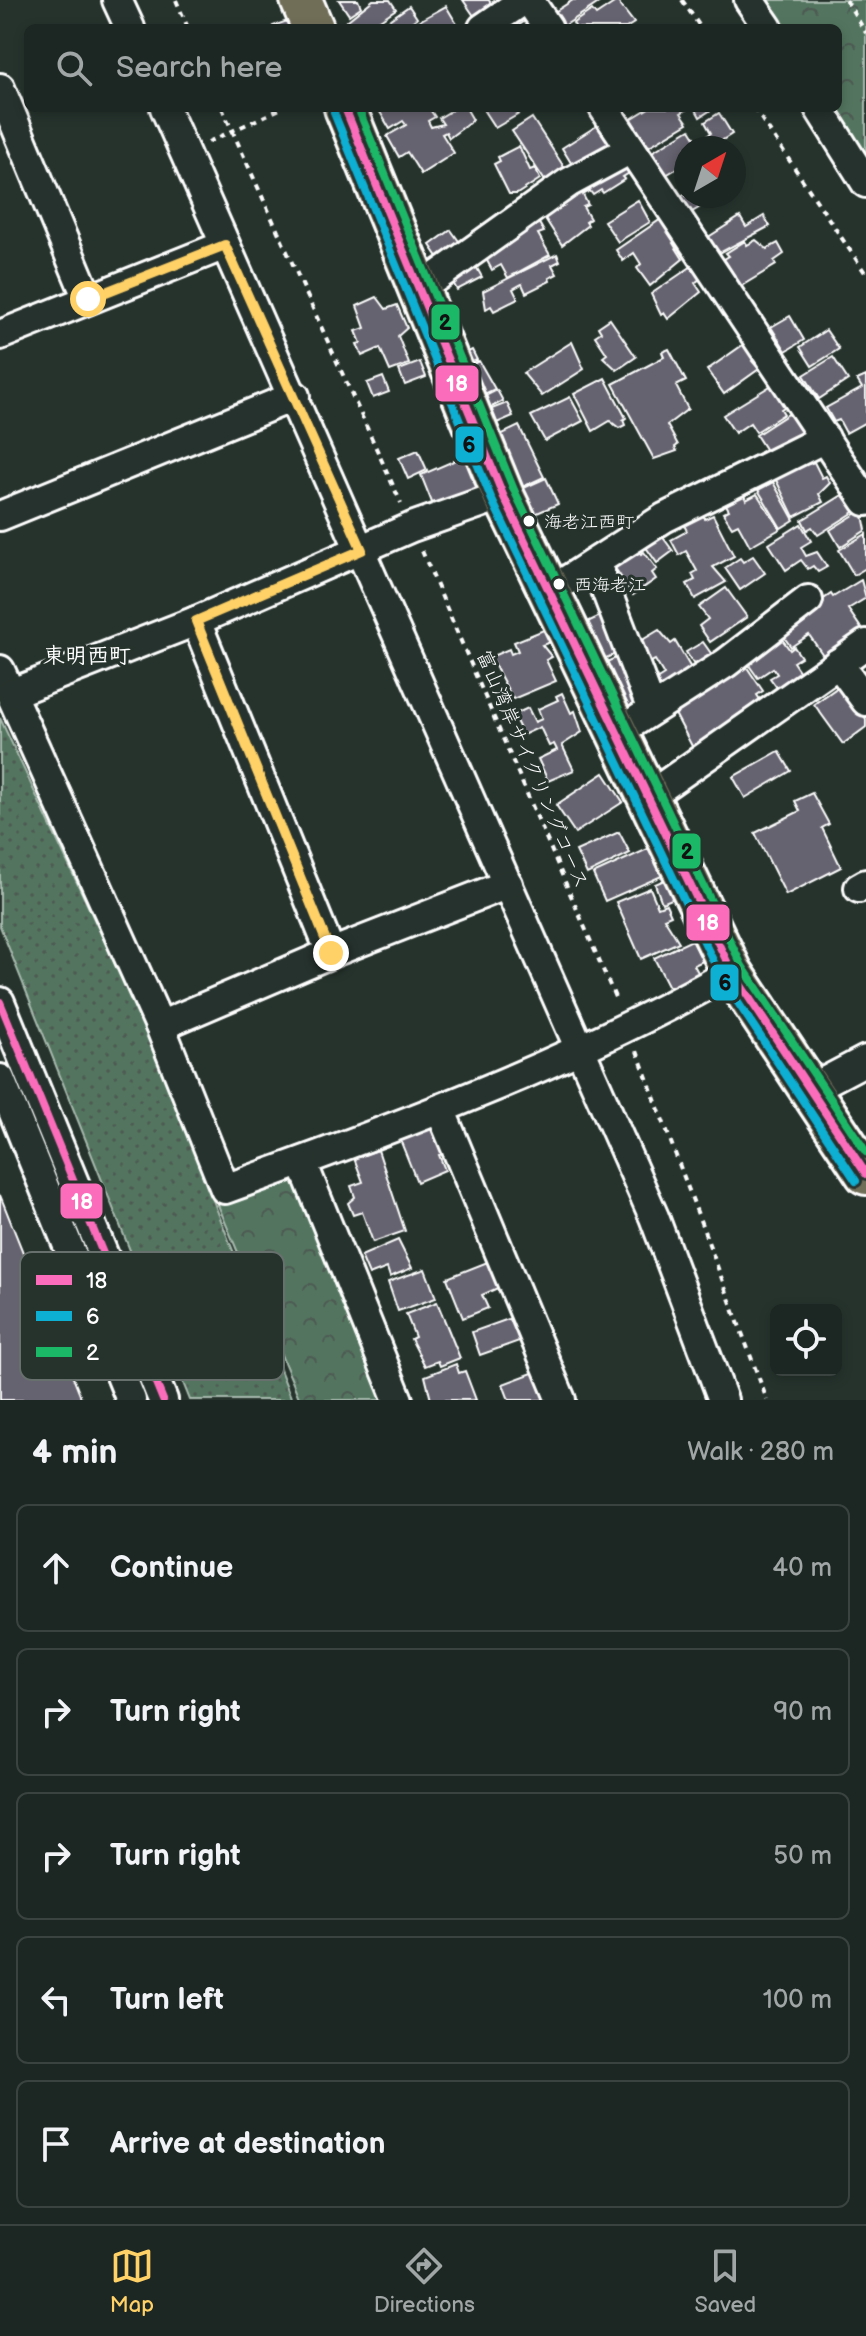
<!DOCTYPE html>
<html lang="en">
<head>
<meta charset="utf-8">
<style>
	:root { --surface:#1c2622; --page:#29322f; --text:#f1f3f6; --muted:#a0a5a5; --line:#3a4340; --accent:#ffd166 }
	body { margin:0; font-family:"Balsamiq Sans","Klee One",sans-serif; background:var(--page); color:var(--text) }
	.controls { position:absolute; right:24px; bottom:24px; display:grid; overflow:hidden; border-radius:12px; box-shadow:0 4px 12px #0003 }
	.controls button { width:72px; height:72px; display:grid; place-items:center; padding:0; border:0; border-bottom:2px solid var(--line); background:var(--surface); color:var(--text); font:40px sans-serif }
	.compass { position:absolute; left:674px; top:136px; width:72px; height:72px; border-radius:50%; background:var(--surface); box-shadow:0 4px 12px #0003; rotate:39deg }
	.stop { position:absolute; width:24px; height:24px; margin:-18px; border:6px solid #ffd166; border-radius:50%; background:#fff }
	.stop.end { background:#ffd166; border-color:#fff; box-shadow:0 2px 8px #0008 }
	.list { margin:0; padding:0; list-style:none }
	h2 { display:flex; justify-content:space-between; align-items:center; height:104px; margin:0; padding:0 32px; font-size:34px }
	h2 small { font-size:26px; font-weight:400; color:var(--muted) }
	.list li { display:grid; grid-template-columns:52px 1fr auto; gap:24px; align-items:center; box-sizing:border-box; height:128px; margin:0 16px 16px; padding:0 16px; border:2px solid var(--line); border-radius:12px }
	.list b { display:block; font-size:30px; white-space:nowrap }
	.list em { font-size:26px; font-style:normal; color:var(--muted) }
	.icon { flex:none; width:44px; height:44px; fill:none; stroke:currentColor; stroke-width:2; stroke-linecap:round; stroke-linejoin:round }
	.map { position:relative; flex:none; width:866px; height:1400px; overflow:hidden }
	.search { position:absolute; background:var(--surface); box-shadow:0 4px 12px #0003; left:24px; right:24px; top:24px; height:88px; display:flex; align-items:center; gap:20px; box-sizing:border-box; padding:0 28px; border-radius:12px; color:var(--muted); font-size:30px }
	.sheet { height:824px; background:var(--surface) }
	nav { display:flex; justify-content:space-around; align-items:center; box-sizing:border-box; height:112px; border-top:2px solid var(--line); background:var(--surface); font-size:22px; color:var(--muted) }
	nav a { display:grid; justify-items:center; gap:4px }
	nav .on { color:var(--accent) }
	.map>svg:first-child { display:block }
	.grass { fill:url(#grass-dots); stroke:#a8baae; stroke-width:2 }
	.park { fill:url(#park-crowns); stroke:#a8baae; stroke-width:2 }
	.building { fill:#66636f; stroke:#fff; stroke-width:2 }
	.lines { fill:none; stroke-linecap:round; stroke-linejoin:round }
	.minor-casing { stroke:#fff; stroke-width:34 }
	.highway-casing { stroke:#fff; stroke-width:46 }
	.path { stroke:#fff; stroke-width:4; stroke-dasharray:6 6; stroke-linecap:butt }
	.minor { stroke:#26332d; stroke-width:28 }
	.highway { stroke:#716e59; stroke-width:40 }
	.bus-1-casing { stroke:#26332d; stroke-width:14 }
	.bus-2-casing { stroke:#26332d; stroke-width:14 }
	.bus-3-casing { stroke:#26332d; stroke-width:14 }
	.bus-1 { stroke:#fb6dba; stroke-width:8 }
	.bus-2 { stroke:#0dafd3; stroke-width:8 }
	.bus-3 { stroke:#1ab867; stroke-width:8 }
	.route { stroke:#ffd166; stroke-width:10 }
	.bus-dot { fill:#fff; stroke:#26332d; stroke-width:3 }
	.labels { text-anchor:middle; stroke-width:6; stroke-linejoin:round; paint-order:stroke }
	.bus-label { font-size:18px; fill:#fff; stroke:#26332d; text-anchor:start }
	.street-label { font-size:20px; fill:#fff; stroke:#26332d }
	.neighbourhood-label { font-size:22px; font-weight:bold; fill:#fff; stroke:#26332d }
	.key { fill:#26332d; stroke:#67706c; stroke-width:2 }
	.key-label { font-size:22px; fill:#fff }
	.line-badge { stroke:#26332d; stroke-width:3 }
	.badge-label { font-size:22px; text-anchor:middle; font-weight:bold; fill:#fff }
	.pale-badge-label { font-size:22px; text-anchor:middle; font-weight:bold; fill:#111 }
</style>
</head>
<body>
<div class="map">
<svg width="866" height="1400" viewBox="0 0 866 1400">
	<defs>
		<pattern id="grass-dots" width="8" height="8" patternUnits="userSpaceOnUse" patternTransform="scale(2)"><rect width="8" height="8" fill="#52745e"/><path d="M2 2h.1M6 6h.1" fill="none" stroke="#4e5a52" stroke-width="1.8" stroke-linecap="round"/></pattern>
		<pattern id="park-crowns" width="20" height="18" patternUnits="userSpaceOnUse" patternTransform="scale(2)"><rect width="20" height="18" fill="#52745e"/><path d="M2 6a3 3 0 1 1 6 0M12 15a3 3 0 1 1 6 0" fill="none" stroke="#4e5a52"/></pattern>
	</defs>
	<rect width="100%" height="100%" fill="#26332d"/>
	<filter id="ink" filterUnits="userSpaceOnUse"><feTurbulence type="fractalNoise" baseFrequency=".0125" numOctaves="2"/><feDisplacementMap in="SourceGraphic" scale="16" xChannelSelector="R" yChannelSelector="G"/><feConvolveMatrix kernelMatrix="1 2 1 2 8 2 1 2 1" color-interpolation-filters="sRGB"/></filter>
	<g filter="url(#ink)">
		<!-- grass -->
		<path class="grass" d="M 0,718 L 145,1028 L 292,1400 L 190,1400 L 0,926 Z"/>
		<!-- park -->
		<g class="park">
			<path d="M 750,0 L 866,0 L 866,184 L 818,108 L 838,108 L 838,28 L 768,28 Z"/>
			<path d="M 290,1178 L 301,1182 L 387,1400 L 300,1400 L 218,1205 Z"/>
		</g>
		<!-- building -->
		<g class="building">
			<path d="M 339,0 L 358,0 L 361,7 L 349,15 Z"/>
			<path d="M 373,0 L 390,0 L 396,9 L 380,20 L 383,24 L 377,28 L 338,28 Z"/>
			<path d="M 463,0 L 489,0 L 491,4 L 497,0 L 515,0 L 490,16 L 485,9 L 474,16 Z"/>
			<path d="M 573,0 L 603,0 L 561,28 L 550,15 Z"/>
			<path d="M 617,1 L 634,23 L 626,28 L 576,28 L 573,23 L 592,10 L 596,15 Z"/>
			<path d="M 409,6 L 417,18 L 403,28 L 391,28 L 386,22 Z"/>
			<path d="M 446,6 L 458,26 L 455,28 L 408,27 Z"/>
			<path d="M 521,9 L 528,19 L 515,28 L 494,28 Z"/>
			<path d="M 293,19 L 296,28 L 274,28 L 273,26 Z"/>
			<path d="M 387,108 L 435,108 L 431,111 L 435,117 L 428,121 L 431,127 L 443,124 L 439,118 L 454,109 L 466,108 L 473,120 L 449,138 L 446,132 L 442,134 L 454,153 L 421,174 L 407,152 L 399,157 L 387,136 L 406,125 L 403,121 L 390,129 L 380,112 Z"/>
			<path d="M 489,108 L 515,108 L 519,114 L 495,128 L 484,111 Z"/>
			<path d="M 649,108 L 689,108 L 681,113 L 688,123 L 641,151 L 633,137 L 639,133 L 631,119 Z"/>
			<path d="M 695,108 L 714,108 L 700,117 Z"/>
			<path d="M 719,113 L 732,134 L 710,148 L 686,148 L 686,163 L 661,178 L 647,155 L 690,129 L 698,142 L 711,133 L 705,122 Z"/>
			<path d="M 532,118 L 568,173 L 551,190 L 512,131 Z"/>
			<path d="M 598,125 L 604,134 L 608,132 L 619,150 L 576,171 L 562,148 Z"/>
			<path d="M 519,146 L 530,170 L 535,168 L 540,179 L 517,194 L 509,194 L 494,164 L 500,161 L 498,157 Z"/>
			<path d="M 626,158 L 634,170 L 623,177 L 625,179 L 603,193 L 601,190 L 593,195 L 590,191 L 583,195 L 588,205 L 583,207 L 590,219 L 586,222 L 588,225 L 562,245 L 539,209 Z"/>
			<path d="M 686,193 L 686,196 L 714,199 L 687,215 L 677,199 Z"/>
			<path d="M 638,200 L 650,222 L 618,242 L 604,221 Z"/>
			<path d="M 535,216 L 544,232 L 538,234 L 550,255 L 508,278 L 501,265 L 492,270 L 485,257 Z"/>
			<path d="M 764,216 L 770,226 L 712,257 L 702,241 L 740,217 L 746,227 Z"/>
			<path d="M 664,217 L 679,239 L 673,243 L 683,259 L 650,286 L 637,268 L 641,264 L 634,253 L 623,261 L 616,250 Z"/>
			<path d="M 451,230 L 466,251 L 445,267 L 430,245 Z"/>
			<path d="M 756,240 L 767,249 L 778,243 L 784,254 L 774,261 L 776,265 L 738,288 L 727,275 L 732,272 L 724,259 L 729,256 L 726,253 L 745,241 L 747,245 Z"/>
			<path d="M 557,254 L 560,261 L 552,265 L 557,274 L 549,278 L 550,281 L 526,293 L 522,284 L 513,289 L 518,299 L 494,311 L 491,306 L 486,309 L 483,291 Z"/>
			<path d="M 473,261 L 482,277 L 457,290 L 450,277 Z"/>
			<path d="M 692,266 L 701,278 L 695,283 L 701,292 L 668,319 L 664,313 L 661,315 L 651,294 Z"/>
			<path d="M 377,297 L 386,309 L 397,305 L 407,328 L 398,336 L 409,364 L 390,371 L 380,348 L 362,356 L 357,344 L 361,343 L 356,331 L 365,328 L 357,306 Z"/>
			<path d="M 790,316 L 804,340 L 786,351 L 771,327 Z"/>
			<path d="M 610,319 L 636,357 L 617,370 L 603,357 L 607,354 L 595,336 L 601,332 L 598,327 Z"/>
			<path d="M 826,330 L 839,349 L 812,366 L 800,347 Z"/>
			<path d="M 572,342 L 584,369 L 542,396 L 523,373 Z"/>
			<path d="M 747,342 L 758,357 L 752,361 L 759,369 L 724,394 L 707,370 Z"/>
			<path d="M 669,349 L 686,381 L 676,386 L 688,409 L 667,425 L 678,445 L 675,447 L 677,451 L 654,459 L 613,384 L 664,357 L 662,352 Z"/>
			<path d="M 472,350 L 477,360 L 463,366 L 459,356 Z"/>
			<path d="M 833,357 L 848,380 L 819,399 L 804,375 Z"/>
			<path d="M 479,361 L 495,389 L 478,397 L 464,368 Z"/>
			<path d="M 420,362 L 426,377 L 405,385 L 399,370 Z"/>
			<path d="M 866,376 L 866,422 L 846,433 L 839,420 L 834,422 L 826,408 L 862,388 L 857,380 Z"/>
			<path d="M 383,377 L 389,392 L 373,398 L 367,383 Z"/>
			<path d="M 605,378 L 626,418 L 623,420 L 625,425 L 619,428 L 610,421 L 593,431 L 574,394 Z"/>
			<path d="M 772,385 L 789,404 L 781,409 L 784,414 L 756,432 L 750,423 L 735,433 L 723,415 Z"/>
			<path d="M 497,390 L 503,401 L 484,411 L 479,399 Z"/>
			<path d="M 570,397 L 583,421 L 545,441 L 531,416 Z"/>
			<path d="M 507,403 L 513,416 L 490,426 L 484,412 Z"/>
			<path d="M 793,411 L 807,436 L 765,460 L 760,452 L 765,449 L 756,435 Z"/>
			<path d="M 519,426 L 544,477 L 516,490 L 494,438 Z"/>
			<path d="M 418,450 L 427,470 L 408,479 L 399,458 Z"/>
			<path d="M 465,456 L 480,489 L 433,505 L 421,475 Z"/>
			<path d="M 806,458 L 809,464 L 814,462 L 822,478 L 826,476 L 830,483 L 819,494 L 823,502 L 794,517 L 774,476 Z"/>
			<path d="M 546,478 L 558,504 L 528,517 L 517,491 Z"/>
			<path d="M 773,482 L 794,520 L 781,528 L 758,490 Z"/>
			<path d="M 849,491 L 859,509 L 818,535 L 812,527 L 807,530 L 802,520 Z"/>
			<path d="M 743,493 L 746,500 L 757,494 L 780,529 L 750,546 L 738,524 L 732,527 L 723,513 L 729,510 L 725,503 Z"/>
			<path d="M 862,510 L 866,530 L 840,547 L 830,530 Z"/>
			<path d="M 701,511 L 705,519 L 713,515 L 734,556 L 713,567 L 726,582 L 695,599 L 687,584 L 695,580 L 692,574 L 697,571 L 686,551 L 679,555 L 671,540 L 687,531 L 682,521 Z"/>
			<path d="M 801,524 L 811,541 L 801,547 L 806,556 L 817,552 L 827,567 L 818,572 L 813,566 L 808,569 L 801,560 L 786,570 L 769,544 Z"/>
			<path d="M 659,532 L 673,551 L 657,563 L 643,543 Z"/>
			<path d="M 866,534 L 866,568 L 854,575 L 839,550 Z"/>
			<path d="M 639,551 L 641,554 L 644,552 L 657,569 L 652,573 L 656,579 L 633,595 L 615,568 Z"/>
			<path d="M 753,556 L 765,573 L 740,590 L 725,568 L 740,558 L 743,562 Z"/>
			<path d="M 861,580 L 866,598 L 848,609 L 865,634 L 825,658 L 809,635 L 791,647 L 779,630 L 831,594 L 833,597 Z"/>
			<path d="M 726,588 L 747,617 L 710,642 L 699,626 L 708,619 L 699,607 Z"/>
			<path d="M 602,615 L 620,652 L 597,662 L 579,626 Z"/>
			<path d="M 546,629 L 551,642 L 542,645 L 552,657 L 546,660 L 556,681 L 513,699 L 490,657 L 509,649 L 511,654 L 518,651 L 514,642 Z"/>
			<path d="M 659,630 L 671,644 L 675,641 L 695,675 L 664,695 L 656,680 L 664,675 L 655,660 L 649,663 L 634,645 Z"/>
			<path d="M 776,631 L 790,650 L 794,647 L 801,657 L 793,662 L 806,681 L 784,697 L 770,678 L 777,674 L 773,668 L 758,678 L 743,657 Z"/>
			<path d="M 703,642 L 715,659 L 697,670 L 686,652 Z"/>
			<path d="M 620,656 L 646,708 L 627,717 L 602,664 Z"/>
			<path d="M 744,663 L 763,691 L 757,695 L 763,704 L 694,750 L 673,710 Z"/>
			<path d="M 841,685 L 866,719 L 866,727 L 843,744 L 814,704 Z"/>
			<path d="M 562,693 L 571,713 L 575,711 L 582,732 L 562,745 L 574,770 L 548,781 L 538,759 L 557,750 L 554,744 L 549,746 L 540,727 L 523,735 L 513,715 L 528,708 L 535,722 L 542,719 L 538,709 L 558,700 L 556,696 Z"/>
			<path d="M 779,751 L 791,771 L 745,798 L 733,777 Z"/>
			<path d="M 604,773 L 623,802 L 575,833 L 556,805 Z"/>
			<path d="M 812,793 L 829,824 L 822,828 L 841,867 L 786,895 L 755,833 L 800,811 L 795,801 Z"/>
			<path d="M 619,832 L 630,853 L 587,874 L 576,851 Z"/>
			<path d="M 652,847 L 664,875 L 605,901 L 593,874 Z"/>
			<path d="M 669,878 L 677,897 L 662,903 L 655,884 Z"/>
			<path d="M 650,888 L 658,907 L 666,904 L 671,915 L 664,918 L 679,942 L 641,959 L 616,902 Z"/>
			<path d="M 692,940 L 703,961 L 694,965 L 700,976 L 671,991 L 654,958 Z"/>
			<path d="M 421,1128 L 422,1132 L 431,1129 L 434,1136 L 439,1134 L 443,1145 L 440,1146 L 443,1154 L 439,1155 L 445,1170 L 417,1182 L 399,1137 Z"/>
			<path d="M 378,1150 L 405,1231 L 373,1242 L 362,1212 L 353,1215 L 348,1203 L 355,1197 L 351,1186 L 363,1182 L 354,1158 Z"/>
			<path d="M 0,1195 L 82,1400 L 0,1400 Z"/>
			<path d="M 398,1240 L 412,1268 L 390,1277 L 387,1268 L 369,1275 L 361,1256 Z"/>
			<path d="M 490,1261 L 500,1287 L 482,1295 L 488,1308 L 463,1318 L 447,1278 Z"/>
			<path d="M 425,1269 L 436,1298 L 398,1311 L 388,1282 Z"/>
			<path d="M 437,1302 L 460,1358 L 440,1366 L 438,1361 L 425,1366 L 411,1339 L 415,1337 L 406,1314 Z"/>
			<path d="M 514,1317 L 522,1340 L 480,1355 L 472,1332 Z"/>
			<path d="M 456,1364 L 459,1373 L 465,1371 L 476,1400 L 431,1400 L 425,1376 Z"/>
			<path d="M 535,1372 L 546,1400 L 509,1400 L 503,1384 Z"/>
		</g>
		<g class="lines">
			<defs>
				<g id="minor">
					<path d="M 117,0 L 130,28"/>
					<path d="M 529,0 L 548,28"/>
					<path d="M 749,0 L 768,28"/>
					<path d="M 483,28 L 524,0"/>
					<path d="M 0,88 L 88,299"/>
					<path d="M 165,108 L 654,1217 L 723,1400"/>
					<path d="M 604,108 L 866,501"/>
					<path d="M 819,108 L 866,183"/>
					<path d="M 418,290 L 568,183 L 631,149"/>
					<path d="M 0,335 L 225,245"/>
					<path d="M 0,516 L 295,396"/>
					<path d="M 596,564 L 652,710"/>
					<path d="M 549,592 L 664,518 L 825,438"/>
					<path d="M 196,621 L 331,953"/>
					<path d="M 838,663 L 866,701"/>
					<path d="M 0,670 L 160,1026 L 225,1189 C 397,1128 572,1062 732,972"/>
					<path d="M 12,693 L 196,621 L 412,527 L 503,495"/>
					<path d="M 617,733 L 726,663 L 808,600"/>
					<path d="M 648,797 L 866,644"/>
					<path d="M 859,888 L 866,884"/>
					<path d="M 0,1002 L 163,1400"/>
					<path d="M 160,1026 L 331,953 L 508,884"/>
					<path d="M 0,1079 L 131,1400"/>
					<path d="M 809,1090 L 866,1060"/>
					<path d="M 440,1109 L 561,1400"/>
					<path d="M 302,1162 L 398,1400"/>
				</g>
				<g id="highway">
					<path d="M 301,0 L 313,28"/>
					<path d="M 345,108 L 503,495 L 732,972 L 866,1174"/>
				</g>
			</defs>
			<!-- minor casing -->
			<use href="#minor" class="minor-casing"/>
			<!-- highway casing -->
			<use href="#highway" class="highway-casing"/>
			<!-- path -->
			<g class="path">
				<path d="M 176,0 L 188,28"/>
				<path d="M 682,0 L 701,28"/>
				<path d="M 846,0 L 866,33"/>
				<path d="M 222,108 L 401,503"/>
				<path d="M 754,108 L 866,274"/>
				<path d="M 208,142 L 282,108"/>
				<path d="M 422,551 L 617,1002"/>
				<path d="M 637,1051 L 767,1400"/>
			</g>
			<!-- minor -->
			<use href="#minor" class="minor"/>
			<!-- highway -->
			<use href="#highway" class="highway"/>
			<defs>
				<g id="bus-1">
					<path d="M 345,108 L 503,495 L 732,972 L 866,1174"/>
					<path d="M 0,1002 L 163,1400"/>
				</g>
				<path id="bus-2" d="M 334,113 L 492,500 L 721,977 L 856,1181"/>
				<path id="bus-3" d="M 358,108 L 514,490 L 742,966 L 866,1152"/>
			</defs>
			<!-- bus-1 casing -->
			<use href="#bus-1" class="bus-1-casing"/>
			<!-- bus-2 casing -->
			<use href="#bus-2" class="bus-2-casing"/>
			<!-- bus-3 casing -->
			<use href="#bus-3" class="bus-3-casing"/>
			<!-- bus-1 -->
			<use href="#bus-1" class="bus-1"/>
			<!-- bus-2 -->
			<use href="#bus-2" class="bus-2"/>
			<!-- bus-3 -->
			<use href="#bus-3" class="bus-3"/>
		</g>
	</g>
	<g class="lines" filter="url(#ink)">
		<!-- route -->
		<path class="route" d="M 88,299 L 225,245 L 362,550 L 196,621 L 331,953"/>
	</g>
	<!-- markers -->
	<g class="bus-dot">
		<circle cx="529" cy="521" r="7"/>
		<circle cx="559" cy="584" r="7"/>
	</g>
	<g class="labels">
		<!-- bus labels -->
		<g class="bus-label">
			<text x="544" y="528">海老江西町</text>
			<text x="574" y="591">西海老江</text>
		</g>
		<!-- street labels -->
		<g class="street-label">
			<text transform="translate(533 769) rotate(67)" y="7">富山湾岸サイクリングコース</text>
		</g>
		<!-- neighbourhood labels -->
		<g class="neighbourhood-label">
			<text x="87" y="663">東明西町</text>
		</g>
	</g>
	<!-- legend -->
	<rect x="20" y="1252" width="264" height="128" rx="12" class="key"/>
	<rect x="36" y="1275" width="36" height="10" fill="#fb6dba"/>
	<rect x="36" y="1311" width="36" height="10" fill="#0dafd3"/>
	<rect x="36" y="1347" width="36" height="10" fill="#1ab867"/>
	<g class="key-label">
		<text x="86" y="1288">18</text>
		<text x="86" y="1324">6</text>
		<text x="86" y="1360">2</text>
	</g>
	<g class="line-badge">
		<rect x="430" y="303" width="31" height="38" rx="8" fill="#1ab867"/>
		<rect x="434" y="364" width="46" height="39" rx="8" fill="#fb6dba"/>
		<rect x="454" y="425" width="31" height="39" rx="8" fill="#0dafd3"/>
		<rect x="671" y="832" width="31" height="38" rx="8" fill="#1ab867"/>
		<rect x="685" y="903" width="46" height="39" rx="8" fill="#fb6dba"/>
		<rect x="709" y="963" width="31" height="39" rx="8" fill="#0dafd3"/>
		<rect x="59" y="1182" width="45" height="38" rx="8" fill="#fb6dba"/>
	</g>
	<g class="badge-label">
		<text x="457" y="391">18</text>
		<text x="708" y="930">18</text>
		<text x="82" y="1209">18</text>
	</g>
	<g class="pale-badge-label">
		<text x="445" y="330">2</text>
		<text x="469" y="452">6</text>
		<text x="687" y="859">2</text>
		<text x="725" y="990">6</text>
	</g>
</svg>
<div class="controls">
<button><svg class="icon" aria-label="locate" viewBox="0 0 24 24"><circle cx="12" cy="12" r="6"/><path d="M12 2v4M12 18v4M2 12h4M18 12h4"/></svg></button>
</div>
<svg class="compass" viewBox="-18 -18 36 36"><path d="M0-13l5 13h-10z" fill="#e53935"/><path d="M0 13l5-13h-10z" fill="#a0a5a5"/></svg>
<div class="stop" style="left:88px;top:299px"></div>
<div class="stop end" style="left:331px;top:953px"></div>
<div class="search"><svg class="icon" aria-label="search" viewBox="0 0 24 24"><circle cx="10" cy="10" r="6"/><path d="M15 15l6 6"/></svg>Search here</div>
</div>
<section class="sheet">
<h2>4 min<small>Walk · 280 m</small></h2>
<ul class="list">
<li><svg class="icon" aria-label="ahead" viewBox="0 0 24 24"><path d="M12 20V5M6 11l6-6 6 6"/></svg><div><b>Continue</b></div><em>40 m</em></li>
<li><svg class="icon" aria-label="right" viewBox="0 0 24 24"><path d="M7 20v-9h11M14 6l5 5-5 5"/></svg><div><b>Turn right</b></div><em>90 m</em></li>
<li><svg class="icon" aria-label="right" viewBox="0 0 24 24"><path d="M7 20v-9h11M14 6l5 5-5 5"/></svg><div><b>Turn right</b></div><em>50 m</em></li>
<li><svg class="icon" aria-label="left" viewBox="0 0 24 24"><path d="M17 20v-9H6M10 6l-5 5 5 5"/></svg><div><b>Turn left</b></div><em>100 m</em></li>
<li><svg class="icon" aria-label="arrive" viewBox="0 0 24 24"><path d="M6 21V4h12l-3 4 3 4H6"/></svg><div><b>Arrive at destination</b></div></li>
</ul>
</section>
<nav>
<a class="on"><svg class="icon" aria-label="map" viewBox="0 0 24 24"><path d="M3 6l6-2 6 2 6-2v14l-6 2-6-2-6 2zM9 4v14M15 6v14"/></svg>Map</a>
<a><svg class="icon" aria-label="directions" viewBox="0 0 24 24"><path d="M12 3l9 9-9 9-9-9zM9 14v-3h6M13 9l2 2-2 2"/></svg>Directions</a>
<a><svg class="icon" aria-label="saved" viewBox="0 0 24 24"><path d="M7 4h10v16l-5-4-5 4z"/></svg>Saved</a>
</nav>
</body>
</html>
